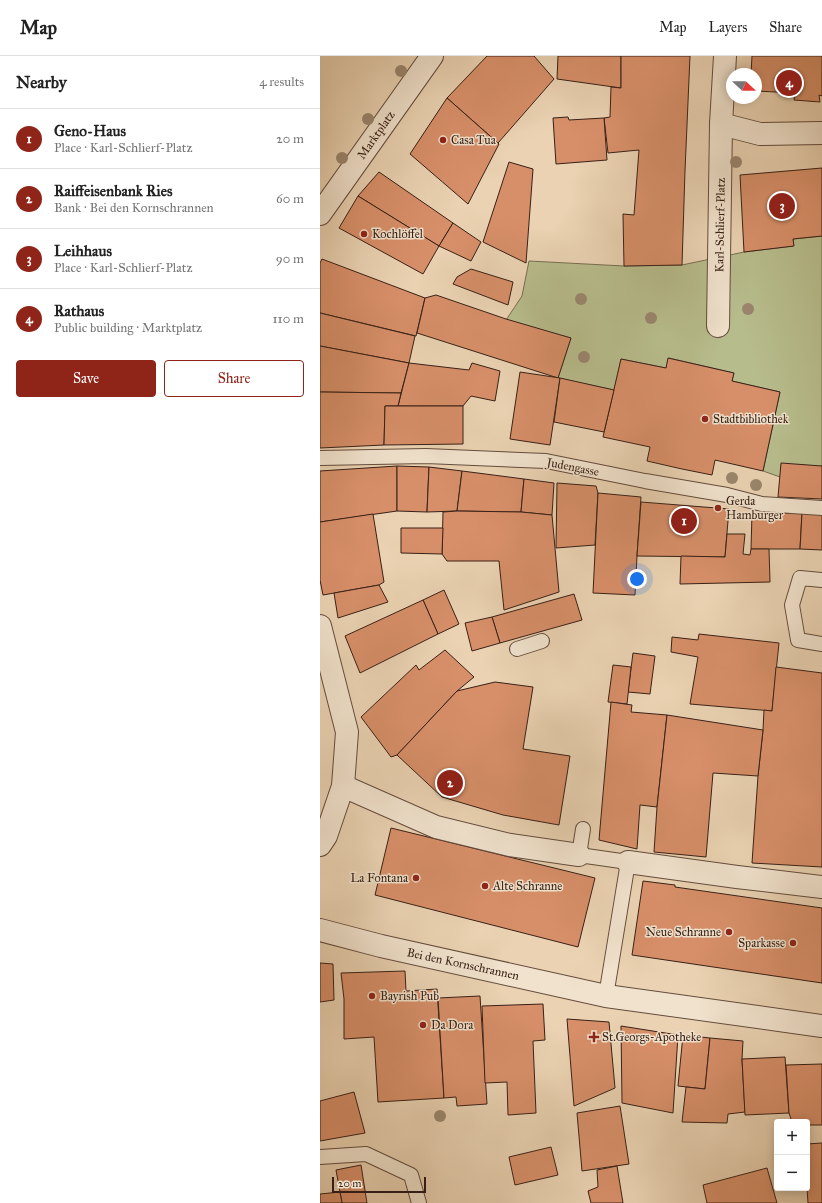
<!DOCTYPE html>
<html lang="en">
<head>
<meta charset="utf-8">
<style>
	:root { --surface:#fff; --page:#f2f2f2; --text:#222; --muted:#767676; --line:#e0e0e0; --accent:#8f2418 }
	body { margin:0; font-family:"IM FELL Great Primer",serif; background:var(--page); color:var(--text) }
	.controls { position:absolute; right:12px; bottom:12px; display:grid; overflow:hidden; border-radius:4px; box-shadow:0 2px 10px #0003 }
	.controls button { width:36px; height:36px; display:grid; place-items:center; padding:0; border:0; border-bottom:1px solid var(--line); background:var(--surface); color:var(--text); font:20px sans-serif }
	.compass { position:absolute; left:406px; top:12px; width:36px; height:36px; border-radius:50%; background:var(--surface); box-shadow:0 2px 10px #0003; rotate:112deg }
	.scale { position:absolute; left:12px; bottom:10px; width:94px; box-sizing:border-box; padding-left:4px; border:2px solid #382016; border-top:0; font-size:11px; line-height:14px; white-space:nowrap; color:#382016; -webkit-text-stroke:3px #f1e2cd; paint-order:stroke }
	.you { position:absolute; left:317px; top:523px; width:14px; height:14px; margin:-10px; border:3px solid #fff; border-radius:50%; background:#1a73e8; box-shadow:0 0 0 6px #1a73e833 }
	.badge { display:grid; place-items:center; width:26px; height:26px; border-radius:50%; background:var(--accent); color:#fff; font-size:13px; font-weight:700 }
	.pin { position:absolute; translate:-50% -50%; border:2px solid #fff; box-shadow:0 1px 4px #0006 }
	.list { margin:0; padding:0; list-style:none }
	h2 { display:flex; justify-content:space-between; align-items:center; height:52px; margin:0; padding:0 16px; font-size:17px }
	h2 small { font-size:13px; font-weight:400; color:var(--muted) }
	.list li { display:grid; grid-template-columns:26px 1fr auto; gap:12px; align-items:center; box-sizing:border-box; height:60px; padding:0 16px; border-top:1px solid var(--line) }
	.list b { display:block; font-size:15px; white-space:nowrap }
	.list p { margin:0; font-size:13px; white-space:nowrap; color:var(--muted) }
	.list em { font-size:13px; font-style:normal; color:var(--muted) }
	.actions { display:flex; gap:8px; padding:12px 16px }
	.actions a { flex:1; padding:9px 0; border:1px solid var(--accent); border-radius:4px; text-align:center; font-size:14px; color:var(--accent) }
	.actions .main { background:var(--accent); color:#fff }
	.map { position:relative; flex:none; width:502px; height:1147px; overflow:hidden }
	header { display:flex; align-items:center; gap:24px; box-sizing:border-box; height:56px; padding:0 20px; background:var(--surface); border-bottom:1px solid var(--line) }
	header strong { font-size:19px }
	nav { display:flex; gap:22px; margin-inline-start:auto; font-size:14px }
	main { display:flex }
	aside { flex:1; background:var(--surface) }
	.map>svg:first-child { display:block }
	.green { fill:#b7bc8c; stroke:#786e51 }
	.building { fill:#d78f69; stroke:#382016 }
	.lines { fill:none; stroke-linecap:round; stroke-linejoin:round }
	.lane-casing { stroke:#644c3d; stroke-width:16 }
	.street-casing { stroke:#644c3d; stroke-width:24 }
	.lane { stroke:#f1e2cd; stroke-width:14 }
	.street { stroke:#f1e2cd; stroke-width:22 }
	.tree { fill:#9a866d }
	.poi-dot { fill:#8f2418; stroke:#f1e2cd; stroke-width:1.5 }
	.labels { text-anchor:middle; stroke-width:3; stroke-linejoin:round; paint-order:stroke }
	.street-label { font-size:12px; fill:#382016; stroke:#f1e2cd }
	.poi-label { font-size:12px; fill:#382016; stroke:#f1e2cd; text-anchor:start }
</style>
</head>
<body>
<header>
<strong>Map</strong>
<nav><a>Map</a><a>Layers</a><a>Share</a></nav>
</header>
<main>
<aside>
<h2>Nearby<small>4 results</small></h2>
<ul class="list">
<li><span class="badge">1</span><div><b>Geno-Haus</b><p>Place · Karl-Schlierf-Platz</p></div><em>20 m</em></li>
<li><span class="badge">2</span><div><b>Raiffeisenbank Ries</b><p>Bank · Bei den Kornschrannen</p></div><em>60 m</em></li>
<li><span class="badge">3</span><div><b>Leihhaus</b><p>Place · Karl-Schlierf-Platz</p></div><em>90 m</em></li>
<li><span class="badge">4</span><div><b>Rathaus</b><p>Public building · Marktplatz</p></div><em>110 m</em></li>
</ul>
<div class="actions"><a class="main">Save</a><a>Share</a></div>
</aside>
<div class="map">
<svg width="502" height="1147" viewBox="0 0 502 1147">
	<rect width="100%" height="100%" fill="#ead2b2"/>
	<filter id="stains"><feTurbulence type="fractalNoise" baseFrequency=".005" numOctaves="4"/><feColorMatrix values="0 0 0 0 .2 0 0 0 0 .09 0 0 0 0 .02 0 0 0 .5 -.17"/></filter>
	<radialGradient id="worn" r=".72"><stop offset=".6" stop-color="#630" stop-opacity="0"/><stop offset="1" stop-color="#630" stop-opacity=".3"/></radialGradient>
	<!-- green -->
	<path class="green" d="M 502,180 L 502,410 L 460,421 L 443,415 L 460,336 L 412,325 L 414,317 L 349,302 L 346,312 L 301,303 L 294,334 L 238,322 L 251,282 L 186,264 L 202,240 L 209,205 L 304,210 L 362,209 L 424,196 L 473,190 L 473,183 Z"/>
	<!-- building -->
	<g class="building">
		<path d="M 167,0 L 214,0 L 234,23 L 178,87 L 127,42 Z"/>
		<path d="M 238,0 L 301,0 L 301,32 L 237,23 Z"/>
		<path d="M 301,0 L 370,0 L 365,115 L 362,209 L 304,210 L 303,158 L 314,159 L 319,94 L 288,97 L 284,62 L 290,61 L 291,31 L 301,32 Z"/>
		<path d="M 432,0 L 502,0 L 502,40 L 499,39 L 500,46 L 474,44 L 475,37 L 436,35 L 436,18 L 431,18 Z"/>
		<path d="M 127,42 L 179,88 L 148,148 L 90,98 Z"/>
		<path d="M 248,61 L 249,64 L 284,62 L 287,104 L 236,108 L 233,62 Z"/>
		<path d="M 189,106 L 213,113 L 206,207 L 163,186 Z"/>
		<path d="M 502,112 L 502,180 L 473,183 L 474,190 L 424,196 L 420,119 Z"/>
		<path d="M 59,116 L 133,167 L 119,190 L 38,140 Z"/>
		<path d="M 38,140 L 119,190 L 103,218 L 19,172 Z"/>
		<path d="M 133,167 L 161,186 L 151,205 L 119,190 Z"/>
		<path d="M 2,203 L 105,242 L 96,280 L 0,257 L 0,207 Z"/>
		<path d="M 151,213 L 193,226 L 188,249 L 133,228 L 137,221 Z"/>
		<path d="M 116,239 L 186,263 L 251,282 L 238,322 L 97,277 L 105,242 Z"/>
		<path d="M 0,257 L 95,280 L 89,307 L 0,290 Z"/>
		<path d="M 0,290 L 89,307 L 81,337 L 0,336 Z"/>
		<path d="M 348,302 L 414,317 L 412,325 L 460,336 L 443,415 L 395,404 L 392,419 L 362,413 L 327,405 L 330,391 L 283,381 L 301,303 L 346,312 Z"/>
		<path d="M 89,307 L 149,314 L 152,307 L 180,315 L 175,345 L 151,340 L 143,350 L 78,350 Z"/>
		<path d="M 200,316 L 240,322 L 230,389 L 190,383 Z"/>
		<path d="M 240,322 L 294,334 L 284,376 L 234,366 Z"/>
		<path d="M 0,336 L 81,337 L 78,350 L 65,350 L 64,389 L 0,392 Z"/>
		<path d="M 65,350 L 143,350 L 143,388 L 64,389 Z"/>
		<path d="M 461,407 L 502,410 L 502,443 L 458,441 Z"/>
		<path d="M 77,410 L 77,455 L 0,466 L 0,415 Z"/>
		<path d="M 77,410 L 109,411 L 107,456 L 77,455 Z"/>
		<path d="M 109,411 L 142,415 L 137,455 L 107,456 Z"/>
		<path d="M 142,415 L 204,423 L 201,456 L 137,455 Z"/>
		<path d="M 204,423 L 234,427 L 232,459 L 201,456 Z"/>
		<path d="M 237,427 L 276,430 L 278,437 L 275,489 L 236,492 Z"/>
		<path d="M 278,437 L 321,441 L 317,500 L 315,539 L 273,537 Z"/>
		<path d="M 321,446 L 409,453 L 405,501 L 317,500 Z"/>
		<path d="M 137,455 L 201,456 L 232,459 L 239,536 L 184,554 L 179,505 L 127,505 L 122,498 L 123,456 Z"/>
		<path d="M 432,457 L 482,457 L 480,493 L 431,493 Z"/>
		<path d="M 482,457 L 502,458 L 502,494 L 480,493 Z"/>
		<path d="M 53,458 L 64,526 L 59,529 L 3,539 L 0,524 L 0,466 Z"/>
		<path d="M 81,472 L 123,472 L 122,498 L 81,497 Z"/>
		<path d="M 407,478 L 425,478 L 423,498 L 430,499 L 431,493 L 449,493 L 450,526 L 360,528 L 361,500 L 405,501 Z"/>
		<path d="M 59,529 L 68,546 L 18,562 L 14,537 Z"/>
		<path d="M 124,534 L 139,568 L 118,578 L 103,544 Z"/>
		<path d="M 254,538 L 262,564 L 180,587 L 172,561 Z"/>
		<path d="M 103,544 L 118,578 L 40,617 L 25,580 Z"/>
		<path d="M 172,561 L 180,587 L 152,595 L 145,567 Z"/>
		<path d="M 379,578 L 459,587 L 452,655 L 370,648 L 378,601 L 351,596 L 352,581 L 378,584 Z"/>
		<path d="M 125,594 L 154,621 L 137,635 L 77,699 L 71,701 L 41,661 L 96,609 L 99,614 Z"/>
		<path d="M 313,597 L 335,600 L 330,638 L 308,636 Z"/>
		<path d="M 293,609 L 311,611 L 307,648 L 288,646 Z"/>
		<path d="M 456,611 L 502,617 L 502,811 L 432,807 L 438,720 L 443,674 L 444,654 L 452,655 Z"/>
		<path d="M 175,626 L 213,631 L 203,693 L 250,700 L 239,769 L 183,759 L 122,741 L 77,699 L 137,635 Z"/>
		<path d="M 291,646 L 312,649 L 311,656 L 347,659 L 337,751 L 320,749 L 317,793 L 279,784 Z"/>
		<path d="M 347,659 L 443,674 L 438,720 L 393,717 L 386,801 L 334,796 L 337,751 Z"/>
		<path d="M 71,772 L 275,822 L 258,891 L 55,839 Z"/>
		<path d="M 323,825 L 355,829 L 355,831 L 502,852 L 502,927 L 312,899 Z"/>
		<path d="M 0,907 L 13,908 L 14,944 L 0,946 Z"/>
		<path d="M 85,915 L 86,935 L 117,933 L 124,1042 L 58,1046 L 54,981 L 24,983 L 24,943 L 21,917 Z"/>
		<path d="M 160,940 L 167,1048 L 137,1050 L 136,1041 L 124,1042 L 118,942 Z"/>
		<path d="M 223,948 L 225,984 L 213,985 L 216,1057 L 188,1059 L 187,1026 L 165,1027 L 162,950 Z"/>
		<path d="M 247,963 L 289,966 L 295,1032 L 254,1050 Z"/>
		<path d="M 301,970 L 358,979 L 353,1057 L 302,1047 Z"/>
		<path d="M 363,979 L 390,982 L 385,1033 L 358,1030 Z"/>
		<path d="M 390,982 L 423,985 L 422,1003 L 425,1056 L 408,1058 L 407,1067 L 362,1066 L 366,1031 L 385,1033 Z"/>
		<path d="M 465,1001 L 469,1057 L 425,1059 L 422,1003 Z"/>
		<path d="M 502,1008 L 502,1069 L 487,1069 L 487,1066 L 472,1066 L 469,1057 L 466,1009 Z"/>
		<path d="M 34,1036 L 45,1077 L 0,1085 L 0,1045 Z"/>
		<path d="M 300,1050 L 309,1108 L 262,1115 L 257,1057 Z"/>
		<path d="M 502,1087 L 502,1147 L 488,1147 L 487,1132 L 487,1088 Z"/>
		<path d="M 231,1091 L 238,1119 L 195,1129 L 189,1101 Z"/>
		<path d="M 41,1109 L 47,1147 L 22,1147 L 16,1114 Z"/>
		<path d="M 297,1110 L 303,1147 L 271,1147 L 268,1135 L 278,1131 L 277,1114 Z"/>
		<path d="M 447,1112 L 457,1147 L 387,1147 L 383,1129 Z"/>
		<path d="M 20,1136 L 22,1147 L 0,1147 L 0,1138 Z"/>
	</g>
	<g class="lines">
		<defs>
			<g id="lane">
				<path d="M 0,402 L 106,400 L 226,405 L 325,425 L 407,439 L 442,448 L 502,452"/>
				<path d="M 502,524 L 480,522 L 472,549 L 478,584 L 502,588"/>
				<path d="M 197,593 L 222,585"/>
				<path d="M 263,773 L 259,799 L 308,806 L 286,940"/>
				<path d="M 0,1101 L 46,1098 L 91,1119 L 99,1147"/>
			</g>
			<g id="street">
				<path d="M 405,0 L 401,68 L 440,78 L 502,77"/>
				<path d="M 0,158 L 112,0"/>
				<path d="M 398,270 L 401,68"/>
				<path d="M 0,570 L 27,676 L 23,730 L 6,780 L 0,789"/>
				<path d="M 23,730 L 116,771 L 190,789 L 259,799"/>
				<path d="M 308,806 L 417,821 L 502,831"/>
				<path d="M 0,874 L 61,890 L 286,940 L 502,970"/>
			</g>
		</defs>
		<!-- lane casing -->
		<use href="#lane" class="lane-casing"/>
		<!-- street casing -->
		<use href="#street" class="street-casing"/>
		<!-- lane -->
		<use href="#lane" class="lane"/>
		<!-- street -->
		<use href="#street" class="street"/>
	</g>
	<!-- trees -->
	<g class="tree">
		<circle cx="81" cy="15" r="6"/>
		<circle cx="48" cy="63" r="6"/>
		<circle cx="22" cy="102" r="6"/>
		<circle cx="416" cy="106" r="6"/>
		<circle cx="261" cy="243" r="6"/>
		<circle cx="428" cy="253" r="6"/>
		<circle cx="331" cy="262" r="6"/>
		<circle cx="264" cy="301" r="6"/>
		<circle cx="412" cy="422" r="6"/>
		<circle cx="436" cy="429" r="6"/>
		<circle cx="120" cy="1060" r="6"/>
	</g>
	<!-- markers -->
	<g class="poi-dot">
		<circle cx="123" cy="84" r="4"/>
		<circle cx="44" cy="178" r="4"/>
		<circle cx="385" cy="363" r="4"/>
		<circle cx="398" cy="452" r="4"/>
		<circle cx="96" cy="822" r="4"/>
		<circle cx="165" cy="830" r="4"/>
		<circle cx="409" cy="876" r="4"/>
		<circle cx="473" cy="887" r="4"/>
		<circle cx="52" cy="940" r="4"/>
		<circle cx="103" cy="969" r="4"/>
		<path d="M272 975h4v4h4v4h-4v4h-4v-4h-4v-4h4z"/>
	</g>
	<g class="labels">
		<!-- street labels -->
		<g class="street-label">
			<text transform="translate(56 79) rotate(-55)" y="4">Marktplatz</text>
			<text transform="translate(400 169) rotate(-89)" y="4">Karl-Schlierf-Platz</text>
			<text transform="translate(253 411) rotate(11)" y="4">Judengasse</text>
			<text transform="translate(143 908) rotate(12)" y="4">Bei den Kornschrannen</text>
		</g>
		<!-- poi labels -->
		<g class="poi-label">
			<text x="131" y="88">Casa Tua</text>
			<text x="52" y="182">Kochlöffel</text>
			<text x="393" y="367">Stadtbibliothek</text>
			<text x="406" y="449">Gerda<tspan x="406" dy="14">Hamburger</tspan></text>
			<text x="88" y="826" text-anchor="end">La Fontana</text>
			<text x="173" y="834">Alte Schranne</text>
			<text x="401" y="880" text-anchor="end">Neue Schranne</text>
			<text x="465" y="891" text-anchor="end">Sparkasse</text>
			<text x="60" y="944">Bayrish Pub</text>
			<text x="111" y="973">Da Dora</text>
			<text x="282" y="985">St.Georgs-Apotheke</text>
		</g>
	</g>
	<rect width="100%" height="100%" filter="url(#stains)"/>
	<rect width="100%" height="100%" fill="url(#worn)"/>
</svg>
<div class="controls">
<button>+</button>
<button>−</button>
</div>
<svg class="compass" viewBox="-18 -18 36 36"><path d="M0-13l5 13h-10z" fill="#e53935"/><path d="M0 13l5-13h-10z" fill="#767676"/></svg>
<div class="scale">20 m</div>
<div class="you"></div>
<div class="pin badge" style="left:364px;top:465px">1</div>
<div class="pin badge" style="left:130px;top:727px">2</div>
<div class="pin badge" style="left:462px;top:150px">3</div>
<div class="pin badge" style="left:469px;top:27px">4</div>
</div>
</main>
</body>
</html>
